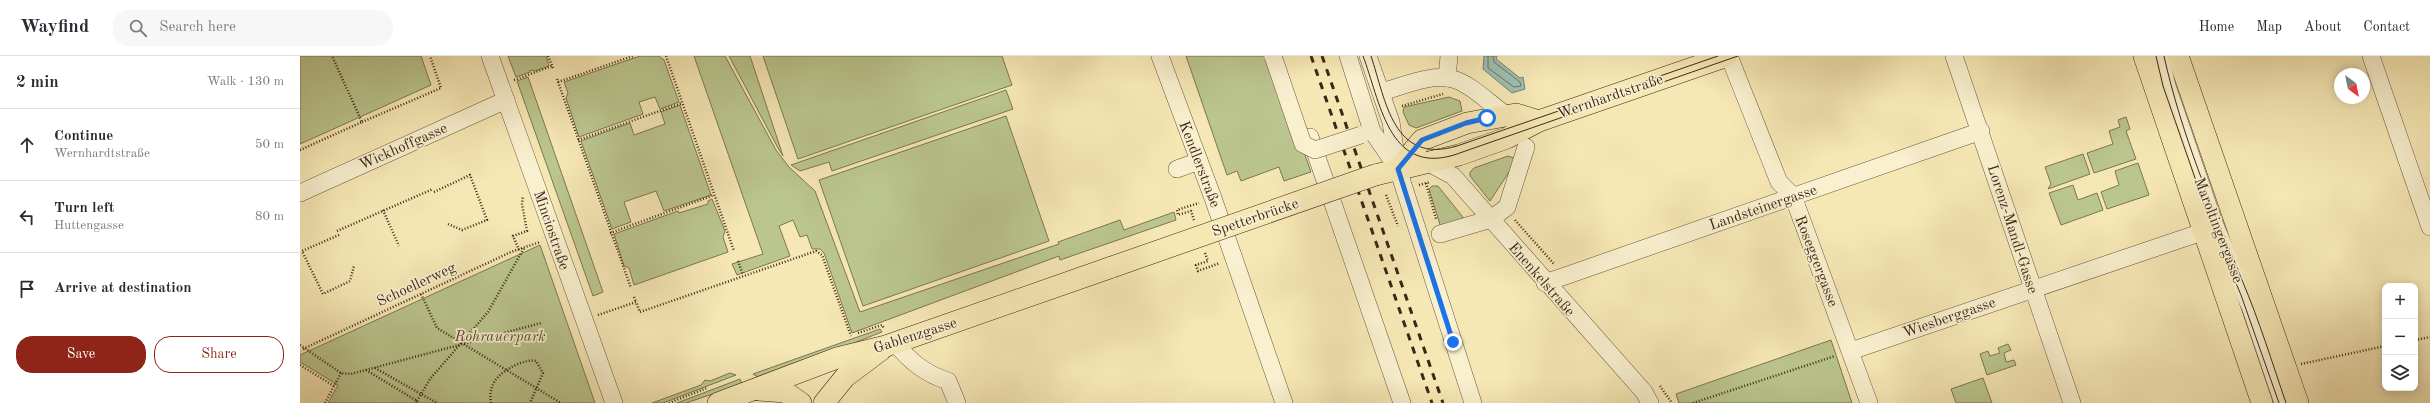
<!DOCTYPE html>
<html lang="en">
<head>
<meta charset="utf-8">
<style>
	:root { --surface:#fff; --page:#f7f7f7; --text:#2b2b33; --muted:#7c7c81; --line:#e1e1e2; --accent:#8f2418 }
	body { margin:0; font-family:"Old Standard TT",serif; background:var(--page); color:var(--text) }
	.controls { position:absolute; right:12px; bottom:12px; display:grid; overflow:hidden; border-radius:8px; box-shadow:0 2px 10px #0003 }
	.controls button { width:36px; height:36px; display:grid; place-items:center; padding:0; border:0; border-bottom:1px solid var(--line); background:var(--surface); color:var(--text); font:20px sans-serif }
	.compass { position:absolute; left:2034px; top:12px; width:36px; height:36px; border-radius:50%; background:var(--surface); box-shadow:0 2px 10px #0003; rotate:148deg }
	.stop { position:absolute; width:12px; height:12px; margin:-9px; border:3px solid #1a73e8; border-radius:50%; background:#fff }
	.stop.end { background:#1a73e8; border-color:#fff; box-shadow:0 1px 4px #0008 }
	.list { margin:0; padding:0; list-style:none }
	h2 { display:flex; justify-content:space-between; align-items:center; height:52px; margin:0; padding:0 16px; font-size:17px }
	h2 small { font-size:13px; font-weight:400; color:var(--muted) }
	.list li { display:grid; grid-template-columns:26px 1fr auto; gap:12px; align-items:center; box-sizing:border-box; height:72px; padding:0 16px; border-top:1px solid var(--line) }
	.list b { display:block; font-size:15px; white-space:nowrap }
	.list p { margin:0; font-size:13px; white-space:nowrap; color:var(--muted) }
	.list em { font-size:13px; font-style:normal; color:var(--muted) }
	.actions { display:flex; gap:8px; padding:12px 16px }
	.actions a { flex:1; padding:9px 0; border:1px solid var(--accent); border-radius:16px; text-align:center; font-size:14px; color:var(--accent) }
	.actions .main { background:var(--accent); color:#fff }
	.icon { flex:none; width:22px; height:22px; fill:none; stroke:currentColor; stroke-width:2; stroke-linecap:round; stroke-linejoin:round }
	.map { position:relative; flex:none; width:2130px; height:347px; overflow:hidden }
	header { display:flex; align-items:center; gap:24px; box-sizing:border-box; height:56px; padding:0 20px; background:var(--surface); border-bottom:1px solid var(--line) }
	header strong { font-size:19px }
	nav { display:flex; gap:22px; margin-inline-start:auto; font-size:14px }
	.search { width:280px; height:36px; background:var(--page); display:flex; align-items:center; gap:10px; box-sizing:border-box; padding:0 14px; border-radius:16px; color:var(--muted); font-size:15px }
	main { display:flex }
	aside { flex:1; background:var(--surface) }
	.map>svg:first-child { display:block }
	.green { fill:#bbc68e; stroke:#7c7653 }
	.water { fill:#9dbfb3; stroke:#778275 }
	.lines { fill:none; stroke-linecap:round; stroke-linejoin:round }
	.shore { stroke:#6d7266; stroke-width:1 }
	.minor-casing { stroke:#6b563f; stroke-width:18 }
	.major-casing { stroke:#3d2618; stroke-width:22 }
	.path { stroke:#3d2618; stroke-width:2.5; stroke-dasharray:1 2; stroke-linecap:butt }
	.minor { stroke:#f9f0cf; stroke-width:17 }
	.major { stroke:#f6e8b5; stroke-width:21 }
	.tram { stroke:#3d2618; stroke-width:1 }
	.rail { stroke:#3d2618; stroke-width:3; stroke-dasharray:7 7; stroke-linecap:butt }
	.minor-bridge-casing { stroke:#6b563f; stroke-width:18; stroke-linecap:butt }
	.major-bridge-casing { stroke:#3d2618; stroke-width:22; stroke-linecap:butt }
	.minor-bridge { stroke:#f9f0cf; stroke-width:17 }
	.major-bridge { stroke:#f6e8b5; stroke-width:21 }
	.route { stroke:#1a73e8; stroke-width:5 }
	.labels { text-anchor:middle; stroke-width:3.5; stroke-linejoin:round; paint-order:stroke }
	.street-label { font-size:15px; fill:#3d2618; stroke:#f9f0cf }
	.park-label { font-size:15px; font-style:italic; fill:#5c4e36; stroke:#f9f0cf }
</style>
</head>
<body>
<header>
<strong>Wayfind</strong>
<div class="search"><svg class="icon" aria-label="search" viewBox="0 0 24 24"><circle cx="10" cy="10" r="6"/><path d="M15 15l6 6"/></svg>Search here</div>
<nav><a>Home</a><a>Map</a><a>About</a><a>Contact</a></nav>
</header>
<main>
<aside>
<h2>2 min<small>Walk · 130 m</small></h2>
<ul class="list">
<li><svg class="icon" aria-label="ahead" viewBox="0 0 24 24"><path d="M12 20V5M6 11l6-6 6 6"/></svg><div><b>Continue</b><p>Wernhardtstraße</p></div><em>50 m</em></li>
<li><svg class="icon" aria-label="left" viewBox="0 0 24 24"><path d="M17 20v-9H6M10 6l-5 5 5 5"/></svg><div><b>Turn left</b><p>Huttengasse</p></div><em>80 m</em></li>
<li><svg class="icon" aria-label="arrive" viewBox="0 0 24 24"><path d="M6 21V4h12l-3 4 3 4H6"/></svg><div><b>Arrive at destination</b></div></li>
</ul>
<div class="actions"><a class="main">Save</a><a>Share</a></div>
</aside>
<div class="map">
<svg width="2130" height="347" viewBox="0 0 2130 347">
	<rect width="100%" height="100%" fill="#f6e8b5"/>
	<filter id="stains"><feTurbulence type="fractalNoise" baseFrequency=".005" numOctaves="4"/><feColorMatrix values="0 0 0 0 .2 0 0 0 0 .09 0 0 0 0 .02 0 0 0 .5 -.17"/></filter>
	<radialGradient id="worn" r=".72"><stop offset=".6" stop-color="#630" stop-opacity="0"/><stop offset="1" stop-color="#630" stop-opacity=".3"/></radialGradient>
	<!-- green -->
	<g class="green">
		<path d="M 0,0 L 121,0 L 131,29 L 0,88 Z"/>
		<path d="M 208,0 L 246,0 L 249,10 L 235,15 L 230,14 L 230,16 L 216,21 Z"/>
		<path d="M 340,0 L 359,0 L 364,4 L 379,46 L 360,53 L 355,41 L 339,46 L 343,58 L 279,81 L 266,42 L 268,37 L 264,26 Z"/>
		<path d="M 394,0 L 425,0 L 476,94 L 489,111 L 515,135 L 560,256 L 759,188 L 758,186 L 820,164 L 824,174 L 874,156 L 876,164 L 760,204 L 759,200 L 552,277 L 524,197 L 520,193 L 512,193 L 507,179 L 500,181 L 493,164 L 479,170 L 490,200 L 437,219 L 432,208 L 463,198 Z"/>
		<path d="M 429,0 L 450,0 L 483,100 L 478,92 Z"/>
		<path d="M 463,0 L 702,0 L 712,29 L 498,103 Z"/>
		<path d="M 886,0 L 970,0 L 1011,116 L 984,125 L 979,111 L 941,125 L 937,115 L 927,119 Z"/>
		<path d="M 228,21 L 303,236 L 293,240 L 217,25 Z"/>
		<path d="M 706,34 L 713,53 L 532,115 L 529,106 L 500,115 L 491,109 Z"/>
		<path d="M 1149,41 L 1160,45 L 1162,55 L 1116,72 L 1109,69 L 1103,56 L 1104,51 Z"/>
		<path d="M 380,49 L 411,139 L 364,155 L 356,135 L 324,146 L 331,166 L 312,173 L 281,85 L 330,67 L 334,79 L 365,68 L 361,56 Z"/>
		<path d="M 706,60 L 749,185 L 563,250 L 519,124 Z"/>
		<path d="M 1826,61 L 1830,73 L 1826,75 L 1836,103 L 1794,117 L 1787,97 L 1813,88 L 1809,75 L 1820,71 L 1818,64 Z"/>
		<path d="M 1783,98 L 1790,118 L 1748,133 L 1751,128 L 1745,111 Z"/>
		<path d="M 1208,100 L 1214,102 L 1215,107 L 1190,145 L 1170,120 L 1170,116 L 1174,112 Z"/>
		<path d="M 1838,107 L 1849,139 L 1807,153 L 1801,136 L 1819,129 L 1815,115 Z"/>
		<path d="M 1773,129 L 1778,144 L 1797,137 L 1803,154 L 1761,169 L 1749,137 Z"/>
		<path d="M 1132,130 L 1138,130 L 1166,165 L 1142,175 L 1129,133 Z"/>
		<path d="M 412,143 L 425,175 L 423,181 L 428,196 L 334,229 L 329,212 L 324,210 L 314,178 L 378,155 L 379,157 L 408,148 L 408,145 Z"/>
		<path d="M 240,189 L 295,347 L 28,347 L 38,329 L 0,306 L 0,299 Z"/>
		<path d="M 580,273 L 582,276 L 461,323 L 453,318 Z"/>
		<path d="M 1531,284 L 1552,347 L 1379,347 L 1376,338 Z"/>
		<path d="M 1708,288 L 1711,294 L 1704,297 L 1706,306 L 1714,304 L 1716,309 L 1687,319 L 1680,298 L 1688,295 L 1690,300 L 1700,297 L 1698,292 Z"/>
		<path d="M 430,317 L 436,319 L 363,347 L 352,347 L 401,329 L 405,324 L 410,325 Z"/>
		<path d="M 1683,322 L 1692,347 L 1656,347 L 1651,333 Z"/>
		<path d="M 440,323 L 442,328 L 386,347 L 377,347 Z"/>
	</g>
	<!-- water -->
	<path class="water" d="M 1184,0 L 1197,0 L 1196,3 L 1220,22 L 1223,21 L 1225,33 L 1212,37 L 1183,13 Z"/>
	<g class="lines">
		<!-- shore -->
		<path class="shore" d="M 1188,0 L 1188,12 L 1214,31 L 1221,30 L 1220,26 L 1194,6 L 1193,0"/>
		<defs>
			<g id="minor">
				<path d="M 190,0 L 314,347"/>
				<path d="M 860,0 L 913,142 L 984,347"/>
				<path d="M 1048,0 L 1072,75 L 1096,110"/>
				<path d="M 1068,0 L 1091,66 L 1098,113 L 1173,347"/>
				<path d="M 1429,0 L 1479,126 L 1493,140 L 1569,347"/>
				<path d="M 1654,0 L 1772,347"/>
				<path d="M 1860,0 L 1867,30 L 1914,167 L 1951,253 L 1983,347"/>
				<path d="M 2071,0 L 2130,171"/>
				<path d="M 1147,22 L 1149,0"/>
				<path d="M 1081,36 C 1104,30 1132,16 1156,24 C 1173,30 1190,48 1205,58"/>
				<path d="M 1010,81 L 1102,347"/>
				<path d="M 1127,106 L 1153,120 L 1344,336 L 1350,347"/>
				<path d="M 877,113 L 899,105"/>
				<path d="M 0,137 L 206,44"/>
				<path d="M 1140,178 L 1191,163 L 1207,151 L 1226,91"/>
				<path d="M 1245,227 L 1681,75"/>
				<path d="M 595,287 C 610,305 625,318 648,325 L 657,347"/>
				<path d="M 1551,295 L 1905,175"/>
			</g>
			<g id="major">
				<path d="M 1844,0 L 1962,347"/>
				<path d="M 1878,0 L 1998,347"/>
				<path d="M 1098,113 L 1122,84 L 1167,67 L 1216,58 L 1239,65"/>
				<path d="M 1075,119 L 1159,99 L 1207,82 L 1239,65 L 1427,0"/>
				<path d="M 459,334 L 485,336 L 501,347"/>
				<path d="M 418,347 L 537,302 L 586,290 L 812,211"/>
				<path d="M 524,347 L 545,321 L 581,294"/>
			</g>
		</defs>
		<!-- minor casing -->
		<use href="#minor" class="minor-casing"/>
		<!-- major casing -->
		<use href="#major" class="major-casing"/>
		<!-- path -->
		<g class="path">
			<path d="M 248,0 L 253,12"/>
			<path d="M 366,0 L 434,195"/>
			<path d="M 257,23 L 331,232"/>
			<path d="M 214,24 L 252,10"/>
			<path d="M 258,26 L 333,0"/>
			<path d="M 1102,50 L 1143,38"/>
			<path d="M 62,66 L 141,32 L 130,0"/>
			<path d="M 278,84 L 382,47"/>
			<path d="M 0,94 L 62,66 L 32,0"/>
			<path d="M 1126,127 L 1136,163"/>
			<path d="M 1119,129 L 1130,126"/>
			<path d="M 134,136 L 170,119 L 187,164 L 162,174 L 148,168"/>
			<path d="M 1086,139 L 1098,170"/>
			<path d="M 83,154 L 99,190"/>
			<path d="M 894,164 L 891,155 L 878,159 L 877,154 L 899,147"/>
			<path d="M 1215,164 L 1254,208"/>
			<path d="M 37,175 L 133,133"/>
			<path d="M 310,177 L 414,139"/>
			<path d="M 39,179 L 2,195 L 23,238 L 50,225 L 54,210"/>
			<path d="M 219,194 L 213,180 L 227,175 L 222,148 L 223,140"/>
			<path d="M 905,197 L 908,205 L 896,209 L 898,215 L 920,207"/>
			<path d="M 438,205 L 443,219"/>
			<path d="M 121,238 L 137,272 L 261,347"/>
			<path d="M 334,241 L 336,246"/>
			<path d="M 298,259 L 336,246 L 340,256 L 516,195 L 522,199 L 551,280"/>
			<path d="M 558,277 L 582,269 L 584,272"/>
			<path d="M 2115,284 L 2130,281"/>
			<path d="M 0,289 L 41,317 L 51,318 L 241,267"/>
			<path d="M 3,293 L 211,196 L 240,186"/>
			<path d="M 2001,308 L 2085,290"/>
			<path d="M 0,309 L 34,330"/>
			<path d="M 75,312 L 137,347"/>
			<path d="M 66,314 L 117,345 L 116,347"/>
			<path d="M 1360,330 L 1372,347"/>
			<path d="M 117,345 L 130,323 L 188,256 L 224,192"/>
			<path d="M 25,347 L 41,317"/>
			<path d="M 191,347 C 190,340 190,332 195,325 C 201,315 224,302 236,305 L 243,317 L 230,347"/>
			<path d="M 369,347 L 407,332"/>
			<path d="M 1393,347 L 1535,300"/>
		</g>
		<!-- minor -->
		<use href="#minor" class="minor"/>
		<!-- major -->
		<use href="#major" class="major"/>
		<!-- tram -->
		<g class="tram">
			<path d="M 1063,0 C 1080,44 1088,119 1154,99 L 1438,0"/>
			<path d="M 1071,0 C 1086,45 1093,109 1157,90 L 1418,0"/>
			<path d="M 1856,0 L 1863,30 L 1911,168 L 1941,239 L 1979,347"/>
			<path d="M 1864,0 C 1881,77 1912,151 1942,224 C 1959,264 1972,306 1986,347"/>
		</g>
		<!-- rail -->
		<g class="rail">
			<path d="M 1011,0 L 1132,347"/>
			<path d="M 1022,0 L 1143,347"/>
		</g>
		<defs>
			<path id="minor-bridge" d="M 973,0 L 1003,88 L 1015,94 L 1061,79"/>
			<path id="major-bridge" d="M 812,211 L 1075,119"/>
		</defs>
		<!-- minor-bridge casing -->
		<use href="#minor-bridge" class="minor-bridge-casing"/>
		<!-- major-bridge casing -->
		<use href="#major-bridge" class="major-bridge-casing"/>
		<!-- minor-bridge -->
		<use href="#minor-bridge" class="minor-bridge"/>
		<!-- major-bridge -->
		<use href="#major-bridge" class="major-bridge"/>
	</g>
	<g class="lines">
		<!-- route -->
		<path class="route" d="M 1153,286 L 1098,113 L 1122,84 L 1166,67 L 1187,62"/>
	</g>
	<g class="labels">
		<!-- street labels -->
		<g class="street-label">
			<text transform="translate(1310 40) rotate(-19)" y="5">Wernhardtstraße</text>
			<text transform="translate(103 90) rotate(-24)" y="5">Wickhoffgasse</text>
			<text transform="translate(900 108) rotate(69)" y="5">Kendlerstraße</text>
			<text transform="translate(1463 151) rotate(-19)" y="5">Landsteinergasse</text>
			<text transform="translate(955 161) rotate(-19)" y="5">Spetterbrücke</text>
			<text transform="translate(1713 173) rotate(72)" y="5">Lorenz-Mandl-Gasse</text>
			<text transform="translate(252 174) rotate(71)" y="5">Minciostraße</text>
			<text transform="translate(1919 174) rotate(69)" y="5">Maroltingergasse</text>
			<text transform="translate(1517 205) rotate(69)" y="5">Roseggergasse</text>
			<text transform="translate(1242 223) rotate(49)" y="5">Enenkelstraße</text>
			<text transform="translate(116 228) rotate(-25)" y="5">Schoellerweg</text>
			<text transform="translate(1649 261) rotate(-19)" y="5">Wiesberggasse</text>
			<text transform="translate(615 279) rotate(-18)" y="5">Gablenzgasse</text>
		</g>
		<!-- park labels -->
		<g class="park-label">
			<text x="200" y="285">Rohrauerpark</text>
		</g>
	</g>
	<rect width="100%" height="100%" filter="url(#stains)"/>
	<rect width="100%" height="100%" fill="url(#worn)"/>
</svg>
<div class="controls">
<button>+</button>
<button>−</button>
<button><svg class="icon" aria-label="layers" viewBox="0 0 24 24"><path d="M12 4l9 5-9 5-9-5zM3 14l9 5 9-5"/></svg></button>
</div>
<svg class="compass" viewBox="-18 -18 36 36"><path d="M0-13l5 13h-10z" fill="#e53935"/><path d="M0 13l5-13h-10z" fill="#7c7c81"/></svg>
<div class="stop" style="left:1187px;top:62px"></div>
<div class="stop end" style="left:1153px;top:286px"></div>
</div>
</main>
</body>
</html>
